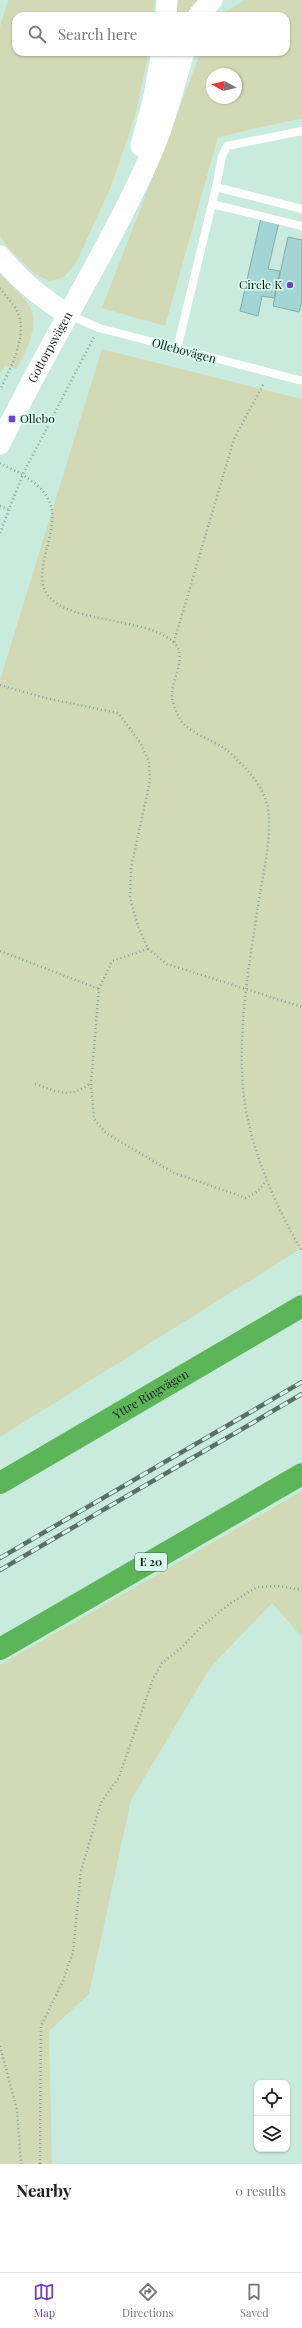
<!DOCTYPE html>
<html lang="en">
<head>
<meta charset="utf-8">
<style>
	:root { --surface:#fff; --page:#f6f6f6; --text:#222; --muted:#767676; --line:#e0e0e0; --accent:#7342ba }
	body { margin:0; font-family:"Playfair Display",serif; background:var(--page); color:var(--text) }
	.controls { position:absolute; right:12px; bottom:12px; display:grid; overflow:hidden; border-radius:8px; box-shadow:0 1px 3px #0004 }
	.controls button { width:36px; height:36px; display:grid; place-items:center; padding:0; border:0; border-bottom:1px solid var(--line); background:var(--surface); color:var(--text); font:20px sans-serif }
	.compass { position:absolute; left:206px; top:68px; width:36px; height:36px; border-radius:50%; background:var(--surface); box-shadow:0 1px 3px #0004; rotate:278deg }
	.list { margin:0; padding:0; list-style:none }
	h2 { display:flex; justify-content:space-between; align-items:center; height:52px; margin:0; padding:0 16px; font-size:17px }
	h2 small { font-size:13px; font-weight:400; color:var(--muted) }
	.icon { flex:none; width:22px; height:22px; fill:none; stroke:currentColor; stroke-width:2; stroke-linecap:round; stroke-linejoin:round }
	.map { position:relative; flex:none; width:302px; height:2164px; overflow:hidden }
	.search { position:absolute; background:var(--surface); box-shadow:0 1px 3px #0004; left:12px; right:12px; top:12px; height:44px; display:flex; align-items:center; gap:10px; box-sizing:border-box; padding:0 14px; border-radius:12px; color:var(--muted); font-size:15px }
	.sheet { height:108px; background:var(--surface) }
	nav { display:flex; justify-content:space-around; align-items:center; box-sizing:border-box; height:56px; border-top:1px solid var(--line); background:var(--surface); font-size:11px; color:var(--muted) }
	nav a { display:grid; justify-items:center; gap:2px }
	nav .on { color:var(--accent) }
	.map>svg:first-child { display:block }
	.green { fill:#d1d9b5; fill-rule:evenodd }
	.building { fill:#a2d5d4; stroke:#84a9a9 }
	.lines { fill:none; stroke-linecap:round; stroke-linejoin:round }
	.path { stroke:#859f94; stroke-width:2.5; stroke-dasharray:1 3; stroke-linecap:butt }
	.service { stroke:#fff; stroke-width:8 }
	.tertiary { stroke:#fff; stroke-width:21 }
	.motorway { stroke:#5db559; stroke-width:22 }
	.rail-casing { stroke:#5a6f67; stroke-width:4.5 }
	.rail { stroke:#d6f9ea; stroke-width:3; stroke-dasharray:9; stroke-linecap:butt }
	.poi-dot { fill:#7342ba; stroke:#d6f9ea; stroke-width:1.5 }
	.labels { text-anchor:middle; stroke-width:3.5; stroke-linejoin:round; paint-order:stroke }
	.shield { fill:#d6f9ea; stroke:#4b5e56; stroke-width:1 }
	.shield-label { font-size:11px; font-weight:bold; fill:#0f1b16 }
	.poi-label { font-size:12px; fill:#0f1b16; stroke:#d6f9ea; text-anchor:end }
	.street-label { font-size:12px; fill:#0f1b16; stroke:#d6f9ea }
</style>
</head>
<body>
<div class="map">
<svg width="302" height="2164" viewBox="0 0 302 2164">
	<rect width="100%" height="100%" fill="#c9ebdd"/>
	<!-- green -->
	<g class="green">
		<path d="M 8,0 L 155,0 L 153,16 L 16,16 L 16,52 L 149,52 L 135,116 L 112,184 L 76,263 L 64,277 L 50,281 L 35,274 L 9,249 L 0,236 L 0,27 Z"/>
		<path d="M 176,0 L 198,0 L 188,16 L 174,16 Z"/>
		<path d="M 245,0 L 302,0 L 302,118 L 218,137 L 165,326 L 102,308 L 201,52 L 286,52 L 286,16 L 219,16 ZM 212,74 L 236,74 L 236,98 L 212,98 Z"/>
		<path d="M 0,274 C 9,283 31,302 33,315 C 36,333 24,354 17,369 L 5,365 L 0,373 Z"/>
		<path d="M 102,349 L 302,399 L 302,1248 L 0,1437 L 0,680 Z"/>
		<path d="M 302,1491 L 302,1637 L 272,1603 L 210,1668 L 131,1800 L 89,1994 L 49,2031 L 52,2164 L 0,2164 L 0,1665 Z"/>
	</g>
	<!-- building -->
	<g class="building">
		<path d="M 261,218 L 279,222 L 268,269 L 280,271 L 274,298 L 262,296 L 258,316 L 240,311 Z"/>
		<path d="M 288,237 L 302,240 L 302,301 L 299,312 L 273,306 Z"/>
	</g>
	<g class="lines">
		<!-- path -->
		<g class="path">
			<path d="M 0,288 C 5,296 13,303 17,311 C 29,334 10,369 0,390"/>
			<path d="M 0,463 C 17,472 41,482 49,501 C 63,530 27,574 50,598 C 74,623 146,618 172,641 C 190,656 171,678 172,696 C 172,702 177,714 180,719 C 189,733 210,739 224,748 C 240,761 259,781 266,800 C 275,828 262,877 258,906 C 249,966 238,1027 243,1089 C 248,1143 274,1204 302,1251"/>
			<path d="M 0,506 L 9,510"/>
			<path d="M 0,533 L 23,474 L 94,337"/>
			<path d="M 174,642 L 234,439 L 264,383"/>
			<path d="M 0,685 L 45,698 L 118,713 L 140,742 L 149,761 L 150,781 L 131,868 L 130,898 L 138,926 L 148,949 L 167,964 L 302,1007"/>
			<path d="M 148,949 L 112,961 L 99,989 L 91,1083 L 94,1119 L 107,1134 L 174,1173 L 246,1198 L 257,1192 L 266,1181"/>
			<path d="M 0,951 L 99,989"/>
			<path d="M 35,1084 C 57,1092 70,1099 91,1083"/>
			<path d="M 0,2046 L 17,2110 L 21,2164"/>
			<path d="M 40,2164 L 41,2026 L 63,1981 L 73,1952 L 81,1871 L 101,1803 L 119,1777 L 153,1679 L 162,1663 L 181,1648 L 203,1625 L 231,1603 L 257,1587 L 278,1586 L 302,1590"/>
		</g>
		<!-- service -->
		<g class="service">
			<path d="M 216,187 L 222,156 L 227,146 L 302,131"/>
			<path d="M 212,204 L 216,187 L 302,209"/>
			<path d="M 69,315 L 99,328 L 302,381"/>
			<path d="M 177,349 L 212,204 L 302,226"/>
		</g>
		<!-- tertiary -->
		<g class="tertiary">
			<path d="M 166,16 L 167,0"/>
			<path d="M 198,16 L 212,0"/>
			<path d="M 141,146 L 153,101 L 162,52"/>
			<path d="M 0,256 C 20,281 41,298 69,315"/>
			<path id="s1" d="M 0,444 C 46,347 105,257 149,159 C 165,124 173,88 184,52"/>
		</g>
		<!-- motorway -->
		<g class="motorway">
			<path id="s2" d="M 0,1483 L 302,1306"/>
			<path d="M 0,1649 L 302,1474"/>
		</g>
		<defs>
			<g id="rail">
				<path d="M 0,1558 L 302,1382"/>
				<path d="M 0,1570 L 302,1394"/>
			</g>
		</defs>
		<!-- rail casing -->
		<use href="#rail" class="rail-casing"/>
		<!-- rail -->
		<use href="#rail" class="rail"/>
	</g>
	<!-- markers -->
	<g class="poi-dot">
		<circle cx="290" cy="285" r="4"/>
		<rect x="8" y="415" width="8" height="8" rx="2"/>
	</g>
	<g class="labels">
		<!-- shield labels -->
		<rect class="shield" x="135" y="1553" width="32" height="18" rx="3"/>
		<g class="shield-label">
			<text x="151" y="1566">E 20</text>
		</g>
		<!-- poi labels -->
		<g class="poi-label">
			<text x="282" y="289">Circle K</text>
			<text x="20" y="423" text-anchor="start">Ollebo</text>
		</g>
		<!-- street labels -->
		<g class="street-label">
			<text dy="4" stroke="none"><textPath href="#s1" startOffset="109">Gottorpsvägen</textPath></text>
			<text transform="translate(184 351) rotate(15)" y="4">Ollebovägen</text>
			<text dy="4" stroke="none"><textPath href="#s2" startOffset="175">Yttre Ringvägen</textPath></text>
		</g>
	</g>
</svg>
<div class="controls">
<button><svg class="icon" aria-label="locate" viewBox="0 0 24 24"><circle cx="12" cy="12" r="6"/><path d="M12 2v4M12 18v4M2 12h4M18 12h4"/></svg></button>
<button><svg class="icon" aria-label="layers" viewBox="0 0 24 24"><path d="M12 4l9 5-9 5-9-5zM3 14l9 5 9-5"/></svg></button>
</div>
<svg class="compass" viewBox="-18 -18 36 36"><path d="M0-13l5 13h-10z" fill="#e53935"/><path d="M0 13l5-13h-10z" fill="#767676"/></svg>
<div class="search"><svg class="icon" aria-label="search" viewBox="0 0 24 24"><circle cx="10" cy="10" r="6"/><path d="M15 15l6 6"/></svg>Search here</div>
</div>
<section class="sheet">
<h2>Nearby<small>0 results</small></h2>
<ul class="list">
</ul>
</section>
<nav>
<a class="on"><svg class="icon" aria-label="map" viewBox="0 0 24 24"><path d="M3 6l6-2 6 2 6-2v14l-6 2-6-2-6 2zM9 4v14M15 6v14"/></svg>Map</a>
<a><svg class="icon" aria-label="directions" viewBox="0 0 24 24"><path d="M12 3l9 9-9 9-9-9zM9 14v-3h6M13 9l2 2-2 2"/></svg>Directions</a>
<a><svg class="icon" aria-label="saved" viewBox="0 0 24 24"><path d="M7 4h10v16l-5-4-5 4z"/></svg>Saved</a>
</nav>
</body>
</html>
